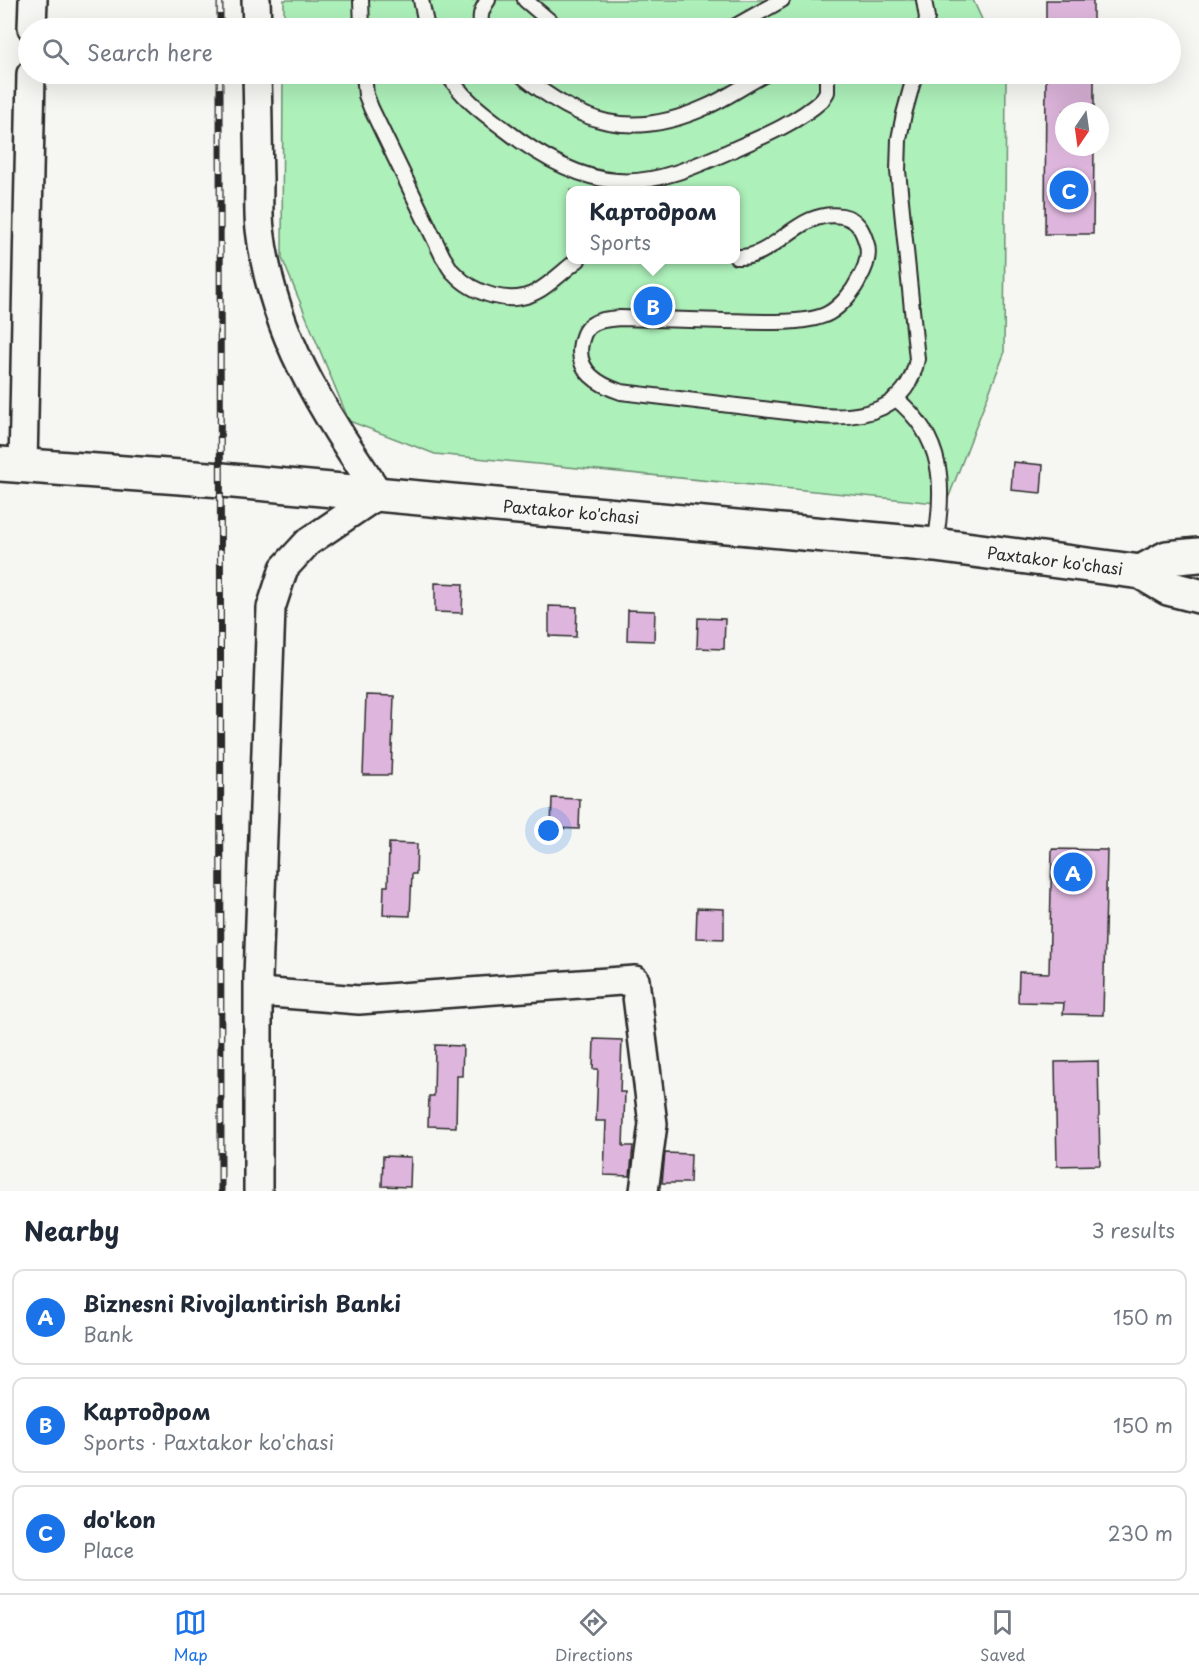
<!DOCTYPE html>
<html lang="en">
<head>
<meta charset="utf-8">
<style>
	:root { --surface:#fff; --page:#f2f2f3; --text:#1f2937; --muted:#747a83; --line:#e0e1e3; --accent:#1a73e8 }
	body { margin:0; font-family:"Playpen Sans",sans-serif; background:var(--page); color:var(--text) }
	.compass { position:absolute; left:1055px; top:102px; width:54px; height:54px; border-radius:50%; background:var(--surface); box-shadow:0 6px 24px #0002; rotate:193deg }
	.you { position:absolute; left:549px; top:831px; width:21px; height:21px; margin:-15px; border:4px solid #fff; border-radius:50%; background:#1a73e8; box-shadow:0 0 0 9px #1a73e833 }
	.badge { display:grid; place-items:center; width:39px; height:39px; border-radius:50%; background:var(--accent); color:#fff; font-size:20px; font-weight:700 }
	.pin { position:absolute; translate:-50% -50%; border:3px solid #fff; box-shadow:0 2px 6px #0006 }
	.popup { position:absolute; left:566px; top:186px; width:174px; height:78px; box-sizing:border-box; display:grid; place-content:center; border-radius:12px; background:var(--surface); filter:drop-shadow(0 2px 4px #0005); font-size:20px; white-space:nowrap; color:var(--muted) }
	.popup b { font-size:22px; color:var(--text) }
	.popup::after { content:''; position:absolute; left:50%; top:100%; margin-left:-12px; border:12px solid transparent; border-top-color:var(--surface) }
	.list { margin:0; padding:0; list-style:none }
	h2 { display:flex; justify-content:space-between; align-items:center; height:78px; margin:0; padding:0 24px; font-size:26px }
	h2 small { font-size:20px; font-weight:400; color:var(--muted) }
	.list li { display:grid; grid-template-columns:39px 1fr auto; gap:18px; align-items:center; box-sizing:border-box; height:96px; margin:0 12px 12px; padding:0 12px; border:2px solid var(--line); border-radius:12px }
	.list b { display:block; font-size:22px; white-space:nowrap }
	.list p { margin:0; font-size:20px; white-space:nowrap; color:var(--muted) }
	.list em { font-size:20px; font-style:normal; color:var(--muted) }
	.icon { flex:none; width:33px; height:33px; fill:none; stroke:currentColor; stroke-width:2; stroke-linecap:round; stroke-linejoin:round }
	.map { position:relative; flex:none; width:1199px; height:1191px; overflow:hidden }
	.search { position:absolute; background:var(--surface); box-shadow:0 6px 24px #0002; left:18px; right:18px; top:18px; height:66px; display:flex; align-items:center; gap:15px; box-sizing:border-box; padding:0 21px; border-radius:33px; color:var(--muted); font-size:22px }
	.sheet { height:402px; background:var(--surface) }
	nav { display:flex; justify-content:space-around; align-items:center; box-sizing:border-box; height:84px; border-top:2px solid var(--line); background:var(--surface); font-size:16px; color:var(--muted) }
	nav a { display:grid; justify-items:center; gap:3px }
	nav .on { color:var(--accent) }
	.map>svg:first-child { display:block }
	.green { fill:#adf0ba; stroke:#6c8e72; stroke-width:1.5; fill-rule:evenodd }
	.building { fill:#deb6dd; stroke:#2b2b2b; stroke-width:1.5 }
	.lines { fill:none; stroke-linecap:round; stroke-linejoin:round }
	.lane-casing { stroke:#2b2b2b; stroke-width:18 }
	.street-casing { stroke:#2b2b2b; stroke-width:32 }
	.secondary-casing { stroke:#2b2b2b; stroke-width:38 }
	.lane { stroke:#f6f6f2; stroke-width:14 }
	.street { stroke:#f6f6f2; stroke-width:27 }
	.secondary { stroke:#f6f6f2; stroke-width:33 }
	.rail-casing { stroke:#2b2b2b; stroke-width:7 }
	.rail { stroke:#f6f6f2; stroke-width:4.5; stroke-dasharray:14; stroke-linecap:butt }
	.labels { text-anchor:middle; stroke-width:6; stroke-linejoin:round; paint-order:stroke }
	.street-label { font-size:16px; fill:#2b2b2b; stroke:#f6f6f2 }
</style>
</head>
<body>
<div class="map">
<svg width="1199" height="1191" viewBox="0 0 1199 1191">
	<rect width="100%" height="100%" fill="#f6f6f2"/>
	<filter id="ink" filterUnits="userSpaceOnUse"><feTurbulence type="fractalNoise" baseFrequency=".0167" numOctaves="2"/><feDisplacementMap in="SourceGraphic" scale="12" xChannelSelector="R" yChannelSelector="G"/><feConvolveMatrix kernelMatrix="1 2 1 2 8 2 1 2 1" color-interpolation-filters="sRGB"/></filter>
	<g filter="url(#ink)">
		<!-- green -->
		<g class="green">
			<path d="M 284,0 L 973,0 L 986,28 L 284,28 Z"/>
			<path d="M 283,74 L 1006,74 L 1004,354 L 946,504 L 435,454 L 349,421 L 282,258 ZM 570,190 L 736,190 L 736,260 L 570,260 Z"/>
		</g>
		<!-- building -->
		<g class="building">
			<rect x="1046" y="0" width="47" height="28"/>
			<path d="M 1046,74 L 1094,74 L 1094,111 L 1064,111 L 1064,147 L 1094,147 L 1093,234 L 1045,234 Z"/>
			<path d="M 1013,462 L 1043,465 L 1041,493 L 1011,490 Z"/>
			<path d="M 435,583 L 463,584 L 462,613 L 435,612 Z"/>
			<path d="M 549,606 L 577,607 L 576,637 L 549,636 Z"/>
			<path d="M 628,610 L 655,611 L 654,641 L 627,640 Z"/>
			<path d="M 698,618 L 725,619 L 724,649 L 697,648 Z"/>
			<path d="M 366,695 L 394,696 L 391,775 L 363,775 Z"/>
			<path d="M 552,798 L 580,799 L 579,829 L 551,828 Z"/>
			<path d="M 389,843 L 417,844 L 416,874 L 412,874 L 410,916 L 383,915 L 384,886 L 388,886 Z"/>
			<path d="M 1052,849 L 1107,850 L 1103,1015 L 1063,1014 L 1064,1003 L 1018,1002 L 1019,972 L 1049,973 Z"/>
			<path d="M 697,908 L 724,909 L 724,939 L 696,938 Z"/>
			<path d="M 594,1039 L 622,1040 L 620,1092 L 625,1092 L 623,1146 L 633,1146 L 630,1176 L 604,1175 L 606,1121 L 596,1121 L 598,1069 L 593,1069 Z"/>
			<path d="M 435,1045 L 463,1046 L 462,1076 L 457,1076 L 456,1127 L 428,1126 L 429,1096 L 434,1096 Z"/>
			<path d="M 1098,1061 L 1100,1165 L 1057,1166 L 1055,1062 Z"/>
			<path d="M 665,1153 L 691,1154 L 690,1183 L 662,1183 Z"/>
			<path d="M 383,1156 L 411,1157 L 410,1187 L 382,1186 Z"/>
		</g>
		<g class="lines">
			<defs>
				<g id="lane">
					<path d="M 361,0 L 362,28"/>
					<path d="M 421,0 L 427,28"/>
					<path d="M 525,0 L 558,28"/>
					<path d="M 924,0 L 927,18 L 925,28"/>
					<path d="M 482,28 C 479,17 481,10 488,0"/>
					<path d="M 732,28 L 782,0"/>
					<path d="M 364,74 L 366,95 L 371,108 L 443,257 C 447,262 449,269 454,273 C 473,294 511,306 536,292 C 551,284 564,270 578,260"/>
					<path d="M 448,74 C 460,96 483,113 503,128 C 535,153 576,178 617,181 C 657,185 703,163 739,147 C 767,135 799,121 822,100 L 827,92 L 827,74"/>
					<path d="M 520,74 C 581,124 631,141 706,107 C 727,98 746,84 766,74"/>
					<path d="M 736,257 C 775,260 797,208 842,216 C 858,219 863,231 867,245 C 870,257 865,269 859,279 C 853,292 841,306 829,313 C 806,326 751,321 725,321 C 690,320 655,319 620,318 C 611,319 600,319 593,324 C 585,328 583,335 581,343 C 575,371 599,385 621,392 L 821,416 C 864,419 908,409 917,359 L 898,171 L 899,139 L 904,114 L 915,74"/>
					<path d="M 895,398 C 945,438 945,487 935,545"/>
				</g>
				<g id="street">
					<path d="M 256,0 L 257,28"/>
					<path d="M 32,28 L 33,0"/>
					<path d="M 257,74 C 258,109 258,144 259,179 C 259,196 258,213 260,229 C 272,334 322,409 379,494 L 308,542 L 284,568 L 271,608 L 258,978 L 258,1191"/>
					<path d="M 23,466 L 31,74"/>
					<path d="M 259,992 L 359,1000 L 635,980 L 653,1124 L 644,1191"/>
				</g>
				<g id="secondary">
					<path d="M 0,464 L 222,480 L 935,545 L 1141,572 L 1168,588 L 1199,596"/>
					<path d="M 1141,572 L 1167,558 L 1199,555"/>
				</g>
			</defs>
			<!-- lane casing -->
			<use href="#lane" class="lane-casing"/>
			<!-- street casing -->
			<use href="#street" class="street-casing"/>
			<!-- secondary casing -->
			<use href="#secondary" class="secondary-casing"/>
			<!-- lane -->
			<use href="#lane" class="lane"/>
			<!-- street -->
			<use href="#street" class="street"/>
			<!-- secondary -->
			<use href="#secondary" class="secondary"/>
			<defs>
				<g id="rail">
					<path d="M 220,0 L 220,28"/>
					<path d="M 220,74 L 221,1191"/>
				</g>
			</defs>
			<!-- rail casing -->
			<use href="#rail" class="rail-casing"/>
			<!-- rail -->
			<use href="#rail" class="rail"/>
		</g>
	</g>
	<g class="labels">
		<!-- street labels -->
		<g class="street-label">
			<text transform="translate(571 512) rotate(5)" y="6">Paxtakor ko'chasi</text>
			<text transform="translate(1055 561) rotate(7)" y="6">Paxtakor ko'chasi</text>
		</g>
	</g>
</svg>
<svg class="compass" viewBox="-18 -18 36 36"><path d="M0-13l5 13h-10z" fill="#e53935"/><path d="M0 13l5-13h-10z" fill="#747a83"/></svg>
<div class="you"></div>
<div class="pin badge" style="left:1073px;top:872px">A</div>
<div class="pin badge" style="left:653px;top:306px">B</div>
<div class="popup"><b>Картодром</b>Sports</div>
<div class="pin badge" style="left:1069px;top:190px">C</div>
<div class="search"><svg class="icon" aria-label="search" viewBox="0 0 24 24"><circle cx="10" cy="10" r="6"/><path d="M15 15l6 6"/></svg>Search here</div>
</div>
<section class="sheet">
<h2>Nearby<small>3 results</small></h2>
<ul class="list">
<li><span class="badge">A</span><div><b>Biznesni Rivojlantirish Banki</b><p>Bank</p></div><em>150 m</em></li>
<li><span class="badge">B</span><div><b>Картодром</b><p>Sports · Paxtakor ko'chasi</p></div><em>150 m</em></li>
<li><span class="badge">C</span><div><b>do'kon</b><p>Place</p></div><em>230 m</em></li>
</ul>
</section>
<nav>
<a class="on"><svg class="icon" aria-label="map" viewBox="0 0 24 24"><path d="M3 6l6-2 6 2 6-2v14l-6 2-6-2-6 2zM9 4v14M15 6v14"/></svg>Map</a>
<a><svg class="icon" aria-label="directions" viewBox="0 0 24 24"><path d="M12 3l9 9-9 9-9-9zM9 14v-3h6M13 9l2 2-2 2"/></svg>Directions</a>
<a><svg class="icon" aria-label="saved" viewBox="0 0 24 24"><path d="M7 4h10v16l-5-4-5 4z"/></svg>Saved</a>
</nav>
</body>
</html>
